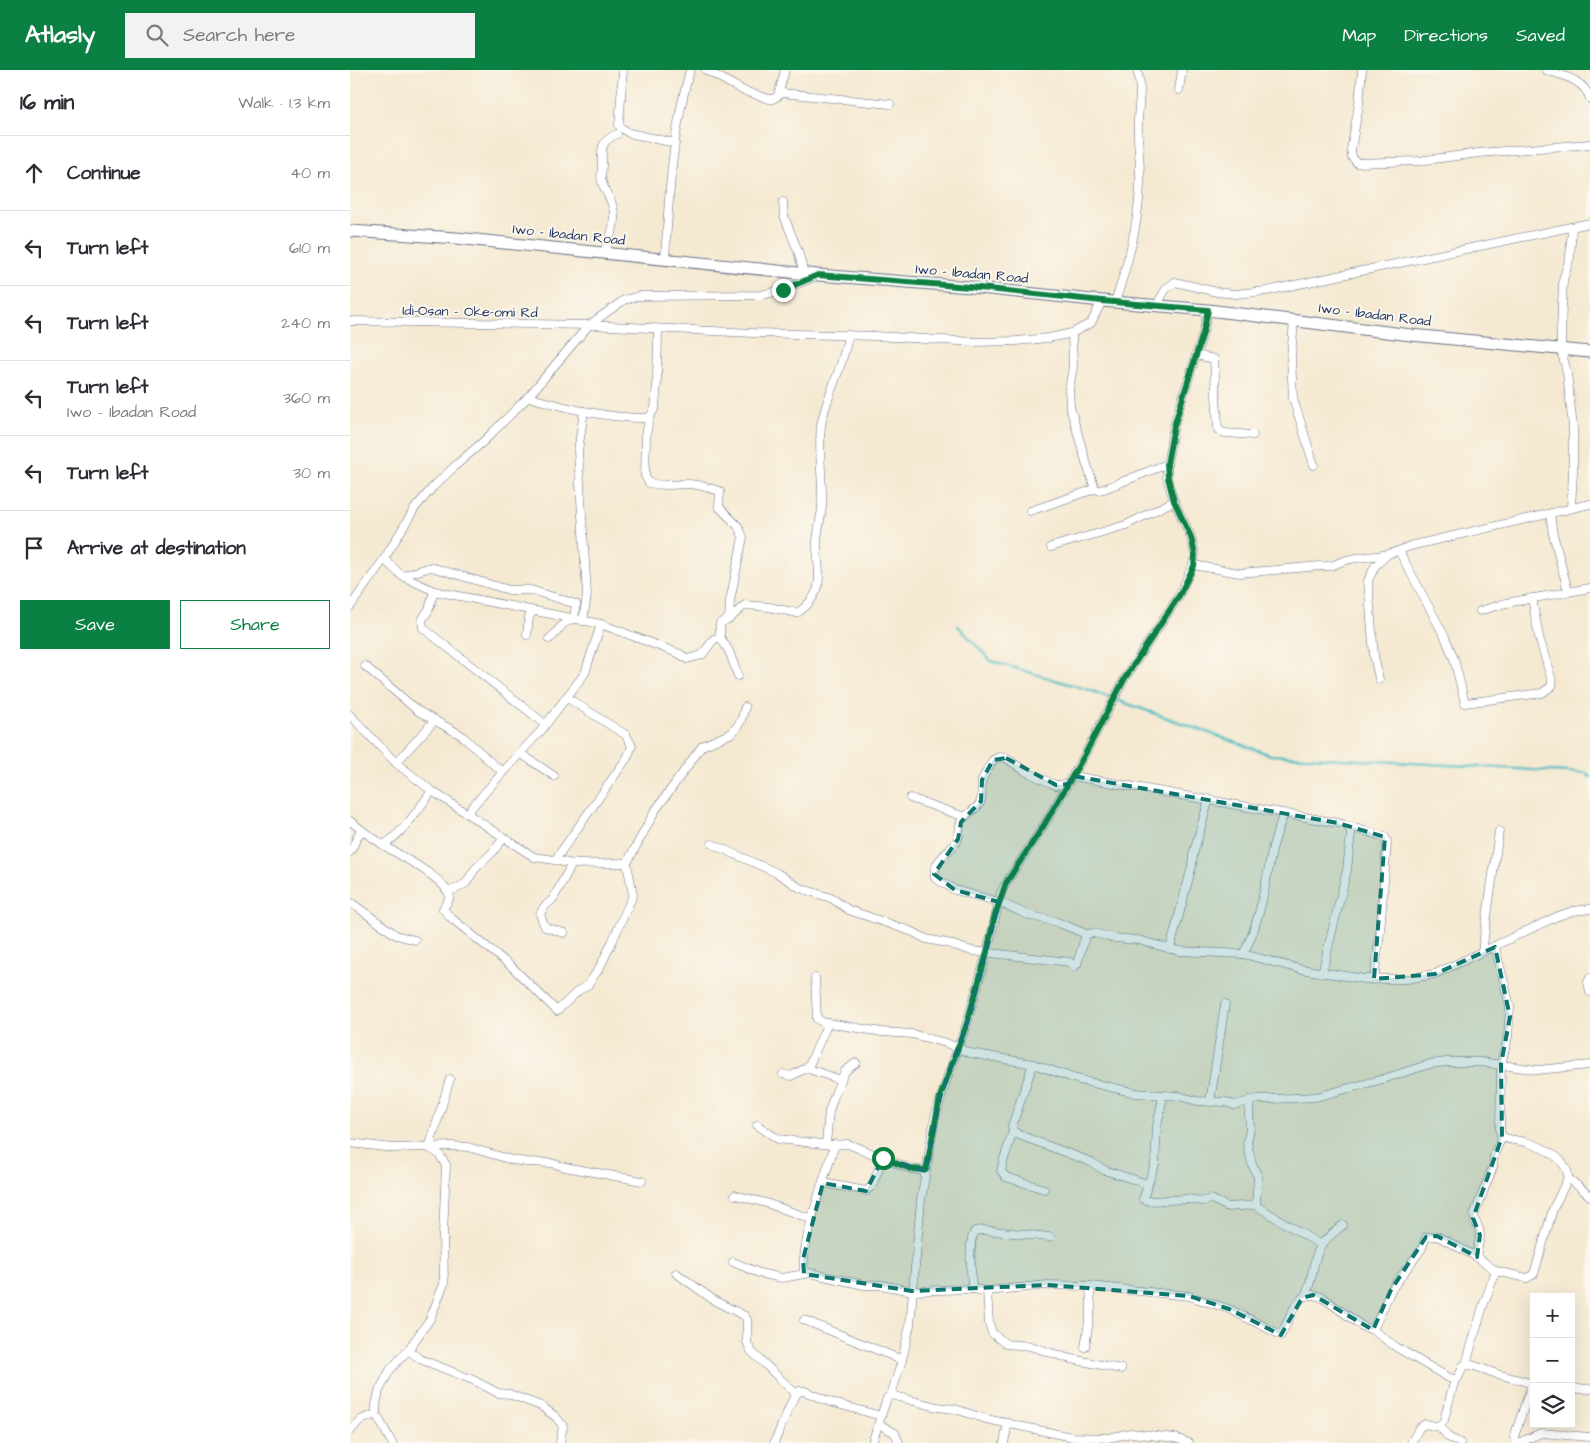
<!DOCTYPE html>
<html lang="en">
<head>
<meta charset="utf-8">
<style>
	:root { --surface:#fff; --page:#f2f2f3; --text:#2b2b33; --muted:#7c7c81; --line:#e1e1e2; --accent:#0b8043 }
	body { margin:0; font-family:"Architects Daughter",sans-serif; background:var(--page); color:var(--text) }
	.controls { position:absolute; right:15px; bottom:15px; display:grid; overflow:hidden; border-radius:0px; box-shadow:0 5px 20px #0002 }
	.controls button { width:45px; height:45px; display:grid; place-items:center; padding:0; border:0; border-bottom:1px solid var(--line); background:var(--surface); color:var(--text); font:25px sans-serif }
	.stop { position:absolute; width:15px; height:15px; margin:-11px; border:4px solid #0b8043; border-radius:50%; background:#fff }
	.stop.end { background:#0b8043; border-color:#fff; box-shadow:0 1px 5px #0008 }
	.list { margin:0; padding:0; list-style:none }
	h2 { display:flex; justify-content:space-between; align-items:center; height:65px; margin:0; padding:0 20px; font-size:21px }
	h2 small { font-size:16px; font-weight:400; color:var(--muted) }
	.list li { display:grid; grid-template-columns:32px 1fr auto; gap:15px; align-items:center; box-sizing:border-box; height:75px; padding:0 20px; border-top:1px solid var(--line) }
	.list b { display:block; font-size:19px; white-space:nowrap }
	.list p { margin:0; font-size:16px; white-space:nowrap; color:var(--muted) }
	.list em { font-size:16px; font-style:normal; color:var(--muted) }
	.actions { display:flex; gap:10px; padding:15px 20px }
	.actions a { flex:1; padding:11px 0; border:1px solid var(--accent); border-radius:0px; text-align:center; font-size:18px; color:var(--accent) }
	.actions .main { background:var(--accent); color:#fff }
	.icon { flex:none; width:28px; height:28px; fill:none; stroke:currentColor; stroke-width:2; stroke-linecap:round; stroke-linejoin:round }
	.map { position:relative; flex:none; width:1240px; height:1373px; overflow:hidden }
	header { display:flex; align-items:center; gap:30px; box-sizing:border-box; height:70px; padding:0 25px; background:var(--accent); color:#fff }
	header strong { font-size:24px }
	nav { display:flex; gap:28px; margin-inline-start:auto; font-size:18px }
	.search { width:350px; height:45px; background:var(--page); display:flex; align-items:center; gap:12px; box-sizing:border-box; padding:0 18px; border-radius:0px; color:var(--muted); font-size:19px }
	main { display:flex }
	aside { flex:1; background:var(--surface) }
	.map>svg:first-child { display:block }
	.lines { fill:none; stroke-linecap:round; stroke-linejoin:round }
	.stream { stroke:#50bec5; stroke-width:2.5 }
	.minor-casing { stroke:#677087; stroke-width:9 }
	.primary-casing { stroke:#677087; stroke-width:13 }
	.minor { stroke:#fff; stroke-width:8 }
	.primary { stroke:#fff; stroke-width:11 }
	.route { stroke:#0b8043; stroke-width:6 }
	.marked { fill:#0f766e; fill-opacity:0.2; stroke:#0f766e; stroke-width:4; stroke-dasharray:10 6; stroke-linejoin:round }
	.labels { text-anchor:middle; stroke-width:4; stroke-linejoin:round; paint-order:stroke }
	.street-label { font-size:14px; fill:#1b2f5e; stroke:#fbf7ec }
</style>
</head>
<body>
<header>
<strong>Atlasly</strong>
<div class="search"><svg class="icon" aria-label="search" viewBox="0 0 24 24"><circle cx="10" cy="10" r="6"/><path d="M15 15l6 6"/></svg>Search here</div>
<nav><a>Map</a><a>Directions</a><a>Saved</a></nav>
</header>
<main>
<aside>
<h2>16 min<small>Walk · 1.3 km</small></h2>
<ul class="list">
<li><svg class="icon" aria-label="ahead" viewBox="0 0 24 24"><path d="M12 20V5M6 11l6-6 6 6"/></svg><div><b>Continue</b></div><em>40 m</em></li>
<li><svg class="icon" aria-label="left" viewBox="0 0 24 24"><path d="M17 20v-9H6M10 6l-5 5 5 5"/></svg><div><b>Turn left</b></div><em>610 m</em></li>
<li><svg class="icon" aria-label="left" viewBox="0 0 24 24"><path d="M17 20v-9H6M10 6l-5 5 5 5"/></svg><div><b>Turn left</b></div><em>240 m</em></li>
<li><svg class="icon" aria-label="left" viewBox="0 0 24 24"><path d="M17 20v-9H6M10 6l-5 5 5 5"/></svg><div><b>Turn left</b><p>Iwo - Ibadan Road</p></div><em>360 m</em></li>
<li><svg class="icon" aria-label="left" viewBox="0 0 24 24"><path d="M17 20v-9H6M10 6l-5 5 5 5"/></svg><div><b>Turn left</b></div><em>30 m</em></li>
<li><svg class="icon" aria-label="arrive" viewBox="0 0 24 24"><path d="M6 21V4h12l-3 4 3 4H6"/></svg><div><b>Arrive at destination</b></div></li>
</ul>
<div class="actions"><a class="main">Save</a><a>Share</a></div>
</aside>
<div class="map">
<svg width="1240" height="1373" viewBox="0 0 1240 1373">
	<rect width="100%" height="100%" fill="#fbf7ec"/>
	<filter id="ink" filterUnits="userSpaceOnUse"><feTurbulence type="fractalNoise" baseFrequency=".02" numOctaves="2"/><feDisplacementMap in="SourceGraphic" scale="10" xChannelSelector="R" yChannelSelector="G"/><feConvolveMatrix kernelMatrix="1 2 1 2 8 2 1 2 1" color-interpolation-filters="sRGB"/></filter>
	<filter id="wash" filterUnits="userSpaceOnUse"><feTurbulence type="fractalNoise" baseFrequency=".0096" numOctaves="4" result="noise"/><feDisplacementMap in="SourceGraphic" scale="20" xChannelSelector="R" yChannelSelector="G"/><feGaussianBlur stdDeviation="1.12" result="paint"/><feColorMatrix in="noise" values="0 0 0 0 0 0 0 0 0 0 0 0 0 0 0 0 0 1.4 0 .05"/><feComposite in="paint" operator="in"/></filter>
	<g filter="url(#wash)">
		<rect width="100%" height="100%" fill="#f5e9d2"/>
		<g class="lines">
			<!-- stream -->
			<path class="stream" d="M 608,556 L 641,591 L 739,620 L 921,685 L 1236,703 L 1240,707"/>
		</g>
	</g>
	<g filter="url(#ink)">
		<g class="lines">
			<defs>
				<g id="minor">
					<path d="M 273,0 L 269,56 L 279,63 L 325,73"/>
					<path d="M 356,0 L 394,21 L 419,29 L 423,29 L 432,23 L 540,34"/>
					<path d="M 1012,0 L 1009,34 L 1001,80 L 1002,87 L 1007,93 L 1068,91 L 1129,83 L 1240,74"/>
					<path d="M 1196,0 C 1213,6 1234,9 1240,29"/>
					<path d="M 829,20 L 832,0"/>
					<path d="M 428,26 L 435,0"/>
					<path d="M 433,132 L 434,146 L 448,181 L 454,204"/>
					<path d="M 254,182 C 259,170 265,158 264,144 C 264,131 255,124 252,112 C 250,107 252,101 252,96 C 252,79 249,72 267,64"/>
					<path d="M 315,189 C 319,126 322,62 340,0"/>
					<path d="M 765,232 C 779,191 791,146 790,103 C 790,87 787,70 788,53 C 788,32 793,22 787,0"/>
					<path d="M 806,236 L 816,219 L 825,212 L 867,222 L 885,224 L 916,221 L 1240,153"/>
					<path d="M 944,250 L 941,288 L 943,328 L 964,395"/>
					<path d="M 0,251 L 239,255 L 403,263 L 526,266 L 624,272 L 666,271 L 699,268 L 722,263 L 741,253 L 752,231"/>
					<path d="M 308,259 L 307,313 L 305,338 L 299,348 L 296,366 L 295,406 L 299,413 C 311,416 322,415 335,414 C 346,413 359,418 370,421 L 369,437 L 388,456 L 393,467 L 380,531 L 379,549"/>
					<path d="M 722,263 L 723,297 L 719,319 L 720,337 L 736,392 L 745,419 L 748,420 L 754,419 L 817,394"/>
					<path d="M 846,285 L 864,289 L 868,360 L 875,363 L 903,365"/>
					<path d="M 178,327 C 217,338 259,349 299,348"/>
					<path d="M 1221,438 L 1223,402 L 1223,358 L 1217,303 L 1211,279 L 1211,261 L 1213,210 L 1220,187 L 1222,157"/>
					<path d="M 680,441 L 745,419"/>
					<path d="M 1200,444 L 1203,464 L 1218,521"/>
					<path d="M 701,477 L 776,455 L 824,431"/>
					<path d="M 1049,481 L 1095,567 L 1104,589 L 1115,633 L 1192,623 L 1202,616 L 1202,611 L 1189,567 L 1182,528"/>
					<path d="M 34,489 L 52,506 L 84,521 L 251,554 L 330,584 L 337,589 L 352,585 L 364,569 L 370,567 L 370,553 L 379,549 L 395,535 L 419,537 L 447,543 C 455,538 463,529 467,520 C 472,505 466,486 467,471 C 468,459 471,448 472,437 C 473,410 468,383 471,356 C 476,325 494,297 498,265"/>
					<path d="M 843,495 L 890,503 L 970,496 C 985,497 983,494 996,490 C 1020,485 1036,488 1060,476 L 1240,434"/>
					<path d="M 52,506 L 81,497 L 159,520 L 181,520 L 226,534 L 224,549 C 209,552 210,562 199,569"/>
					<path d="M 84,521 L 79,539 L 72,550 L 73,558 L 195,654"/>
					<path d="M 0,537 L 34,489 L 65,438 L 83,417 L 105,396 L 135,370 L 178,327 L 239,255 L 274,230 L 289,226 L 411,225 L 433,220 L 466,206"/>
					<path d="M 1130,541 L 1156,533 L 1240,518"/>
					<path d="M 233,551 L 237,525 L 228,381 L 234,341"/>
					<path d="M 177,565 L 179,547 L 183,541"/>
					<path d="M 370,567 L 379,581 L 388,606"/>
					<path d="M 15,596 L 68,641 L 111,665 L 145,696 L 153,701"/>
					<path d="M 1029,609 L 1024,586 L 1018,511 L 1025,496 L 1036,486"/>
					<path d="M 0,645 L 46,693 L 82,721 L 184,787 L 205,790 L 222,794 L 277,793 L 283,825 L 262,872 L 250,897 L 238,915 L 228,921 L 207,941 L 162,897 L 100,847 L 93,839 L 100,827 C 95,807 49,786 32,774 C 21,767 10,759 0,751"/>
					<path d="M 169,684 L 190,662 L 235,603 L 251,554"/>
					<path d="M 46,693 L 85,650"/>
					<path d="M 723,706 L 988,753 L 1035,767 L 1037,772 L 1030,862 L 1024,910"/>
					<path d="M 718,714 L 706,715 L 701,713 L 675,701 L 656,688 L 649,687 L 643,690 C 639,697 635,703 632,710 C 630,718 634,725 630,733 C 625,741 615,744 611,752 C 608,759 611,768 605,774 C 597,783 581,794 585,808 L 605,820 L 649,832 L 678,845 L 707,852 L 736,864 L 744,863 L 764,868 L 788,870 L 829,881 L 893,884 L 950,899 L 1015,909 L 1057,909 L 1085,904 L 1208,846 L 1223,841 L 1240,839"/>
					<path d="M 560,728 L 615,747"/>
					<path d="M 118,743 L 122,737 L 170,683 L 204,706"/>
					<path d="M 362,774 L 427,803 L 450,818 L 481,828 L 499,840 L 563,862 L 576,869 L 597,873 L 622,881 L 720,892 L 724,897 L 727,894 L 736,864"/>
					<path d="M 33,775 C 52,765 69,738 82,721"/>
					<path d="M 0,782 L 11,760"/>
					<path d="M 205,790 L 277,688 L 282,676 L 276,665 L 216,627"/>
					<path d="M 277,793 L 305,741 L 352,676 L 382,663 L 391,651 L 395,637"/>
					<path d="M 98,821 L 106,819 L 116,813 L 125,799 L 141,784 L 154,768"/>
					<path d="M 0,832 L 46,865 L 65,870"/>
					<path d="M 214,863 L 195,857 L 190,844 L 194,837 L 203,829 L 222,794"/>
					<path d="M 820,879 L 842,796 L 843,785 L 859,729"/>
					<path d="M 1132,882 L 1149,761"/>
					<path d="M 893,884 C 910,855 916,809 923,776 C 926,765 930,754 934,743"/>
					<path d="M 972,903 L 997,800 L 1001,763 L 999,757"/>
					<path d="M 465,908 L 467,949 L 472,952 L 532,962 L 562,964 L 596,973 L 620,983 L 683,994 L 726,1009 L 786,1023 L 829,1026 L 847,1031 L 876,1032 L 884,1035 L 908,1029 L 924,1029 L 966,1027 L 1033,1009 L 1080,994 L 1096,992 L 1131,992 L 1187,1000 L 1240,995"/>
					<path d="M 1240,908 L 1238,912 L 1240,922"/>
					<path d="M 683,994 L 662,1056 L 663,1061 L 669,1065 L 741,1092 L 754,1100 L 798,1114"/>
					<path d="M 456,998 L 491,1010"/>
					<path d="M 433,1004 L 441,1006 L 456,998 L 460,993 L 478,953"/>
					<path d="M 811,1025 L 812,1032 L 807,1056 L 805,1094 L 793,1129 L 799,1131 L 837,1129 L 853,1131 L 861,1129 L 878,1137 L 905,1135 L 906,1133 L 908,1107 L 902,1094 L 897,1073 L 900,1059 L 899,1044 L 900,1030"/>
					<path d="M 860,1032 L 875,934"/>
					<path d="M 407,1055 L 428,1069 L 481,1075 L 498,1074 L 561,1099 L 576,1101"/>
					<path d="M 663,1061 L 653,1092 L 651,1101 L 656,1107 L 694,1119"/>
					<path d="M 0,1073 L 43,1078 L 101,1076 L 118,1077 L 162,1090 L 176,1092 L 201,1093 L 215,1097 L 292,1111"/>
					<path d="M 476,1074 L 479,1041 L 486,1021 L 495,1001 L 506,993"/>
					<path d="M 79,1078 L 100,1009"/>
					<path d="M 1218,1108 L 1240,1126"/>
					<path d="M 473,1113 L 516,1121 L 522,1116 L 533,1088"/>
					<path d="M 385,1125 L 416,1133 L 462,1149"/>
					<path d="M 905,1135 L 971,1175"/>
					<path d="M 1127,1187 C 1126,1179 1130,1173 1130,1165 C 1130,1157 1124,1152 1124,1145 L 1143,1097 L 1144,1085 L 1152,1067 L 1150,1061 L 1151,994 L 1158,967 L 1160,936 L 1145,877"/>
					<path d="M 383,1192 L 409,1203 L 432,1208 L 460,1203 L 514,1215 L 531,1215 L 562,1221 L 622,1219 L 637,1221 L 697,1215 L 740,1216 L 839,1226 L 879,1239 L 931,1265 L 944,1238 L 952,1228 L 955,1226 L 963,1225 L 972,1227 L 1012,1256 L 1023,1260 L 1046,1277 L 1099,1308 L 1105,1309 L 1108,1308 L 1113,1296"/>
					<path d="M 1146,1201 L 1133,1236 L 1116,1294 L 1113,1296 L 1122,1295 L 1147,1304 L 1184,1314"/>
					<path d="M 326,1203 L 365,1231 L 395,1246 L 397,1250 L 397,1272 L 401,1281 L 445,1323"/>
					<path d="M 454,1204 C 450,1173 475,1107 485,1074"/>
					<path d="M 622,1219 C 622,1205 617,1172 625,1161 L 634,1160 L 700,1167"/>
					<path d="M 637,1221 L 639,1253 L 642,1263 L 656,1274 L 680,1276 L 717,1288 L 771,1299"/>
					<path d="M 955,1226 C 963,1211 962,1192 970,1177 C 974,1169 986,1161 993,1155"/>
					<path d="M 454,1250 L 552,1290"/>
					<path d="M 1023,1260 L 1041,1220 L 1072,1178 L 1076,1167 L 1087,1166 L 1127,1187 L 1146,1201 L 1177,1208 L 1184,1204 L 1203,1139 L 1218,1108 C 1219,1089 1191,1076 1175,1072 C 1168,1070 1159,1070 1152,1067"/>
					<path d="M 735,1277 L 741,1238 L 740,1216"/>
					<path d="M 58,1280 L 70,1289 L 123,1310 L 148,1323 L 159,1324 L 191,1336 L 206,1347 L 213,1356 L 210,1372 L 211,1373"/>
					<path d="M 1221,1319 L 1240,1319"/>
					<path d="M 541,1325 L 587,1337 L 605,1339 L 636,1349 L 722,1367 L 758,1368 L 781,1363 L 825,1368 L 839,1373"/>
					<path d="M 529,1354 L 545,1363 L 549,1373"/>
					<path d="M 1090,1357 L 1094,1350 L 1105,1309"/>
					<path d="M 0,1361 L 10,1350 L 26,1344"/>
					<path d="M 42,1373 L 26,1344 L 26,1335 L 29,1321 L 40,1300 L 58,1280 L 80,1249 L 94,1214 L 93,1164 L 96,1095 L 89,1084 L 79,1078"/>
					<path d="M 424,1373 L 442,1331 L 449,1321 L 454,1321 L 480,1332 L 531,1346"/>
					<path d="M 522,1373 L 537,1328 L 541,1325 L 552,1290 L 560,1255 L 571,1130 L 585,1047 L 597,1008 L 617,953 L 637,882 L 651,823 L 656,813 L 694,755 L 734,686 L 775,608 L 829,526 L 843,495 L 845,485 L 841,467 L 824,431 L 817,408 L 817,394 L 824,355 L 853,263 L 858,240"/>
					<path d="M 654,1373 L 658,1353"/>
					<path d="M 1061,1373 L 1069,1358 L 1075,1354 L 1090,1357 L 1098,1367 L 1110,1373"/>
					<path d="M 1166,1373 L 1164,1367 L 1182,1314"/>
					<path d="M 1168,1373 L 1191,1363 L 1240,1367"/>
				</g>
				<path id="primary" d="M 0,161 L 106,168 L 468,205 L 620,217 L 752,231 L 858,240 L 1061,265 L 1240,282"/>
			</defs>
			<!-- minor casing -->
			<use href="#minor" class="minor-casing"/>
			<!-- primary casing -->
			<use href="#primary" class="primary-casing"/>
			<!-- minor -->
			<use href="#minor" class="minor"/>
			<!-- primary -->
			<use href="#primary" class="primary"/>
		</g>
	</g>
	<g class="lines" filter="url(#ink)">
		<!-- route -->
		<path class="route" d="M 433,220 L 468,205 L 620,217 L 752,231 L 858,240 L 853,263 L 824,356 L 817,394 L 818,408 L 824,431 L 841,467 L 845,485 L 844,496 L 829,526 L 775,608 L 734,686 L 694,755 L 656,813 L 644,848 L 637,882 L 617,953 L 590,1027 L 576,1100 L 561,1099 L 533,1088"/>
	</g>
	<!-- marked area -->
	<path class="marked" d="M 656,688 L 706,715 L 718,714 L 723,706 L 988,753 L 1035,767 L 1024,909 L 1085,904 L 1145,877 L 1160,947 L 1151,994 L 1152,1067 L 1123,1148 L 1130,1165 L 1127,1187 L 1087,1166 L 1076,1167 L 1041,1220 L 1023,1260 L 963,1225 L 952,1228 L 931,1265 L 879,1239 L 839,1226 L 697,1215 L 562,1221 L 454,1204 L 453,1189 L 473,1113 L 516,1121 L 533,1088 L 576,1101 L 590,1027 L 617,953 L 649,832 L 605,820 L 584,804 L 608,769 L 611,752 L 631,731 L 632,710 L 643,690 Z"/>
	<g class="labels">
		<!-- street labels -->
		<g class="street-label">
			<text transform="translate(219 164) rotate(6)" y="5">Iwo - Ibadan Road</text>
			<text transform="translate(622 203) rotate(5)" y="5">Iwo - Ibadan Road</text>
			<text transform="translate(120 241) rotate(1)" y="5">Idi-Osan - Oke-omi Rd</text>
			<text transform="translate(1025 244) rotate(7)" y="5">Iwo - Ibadan Road</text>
		</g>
	</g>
</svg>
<div class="controls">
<button>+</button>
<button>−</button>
<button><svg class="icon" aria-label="layers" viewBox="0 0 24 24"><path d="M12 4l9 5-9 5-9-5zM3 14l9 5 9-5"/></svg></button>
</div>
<div class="stop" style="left:533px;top:1088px"></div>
<div class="stop end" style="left:433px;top:220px"></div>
</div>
</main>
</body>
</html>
